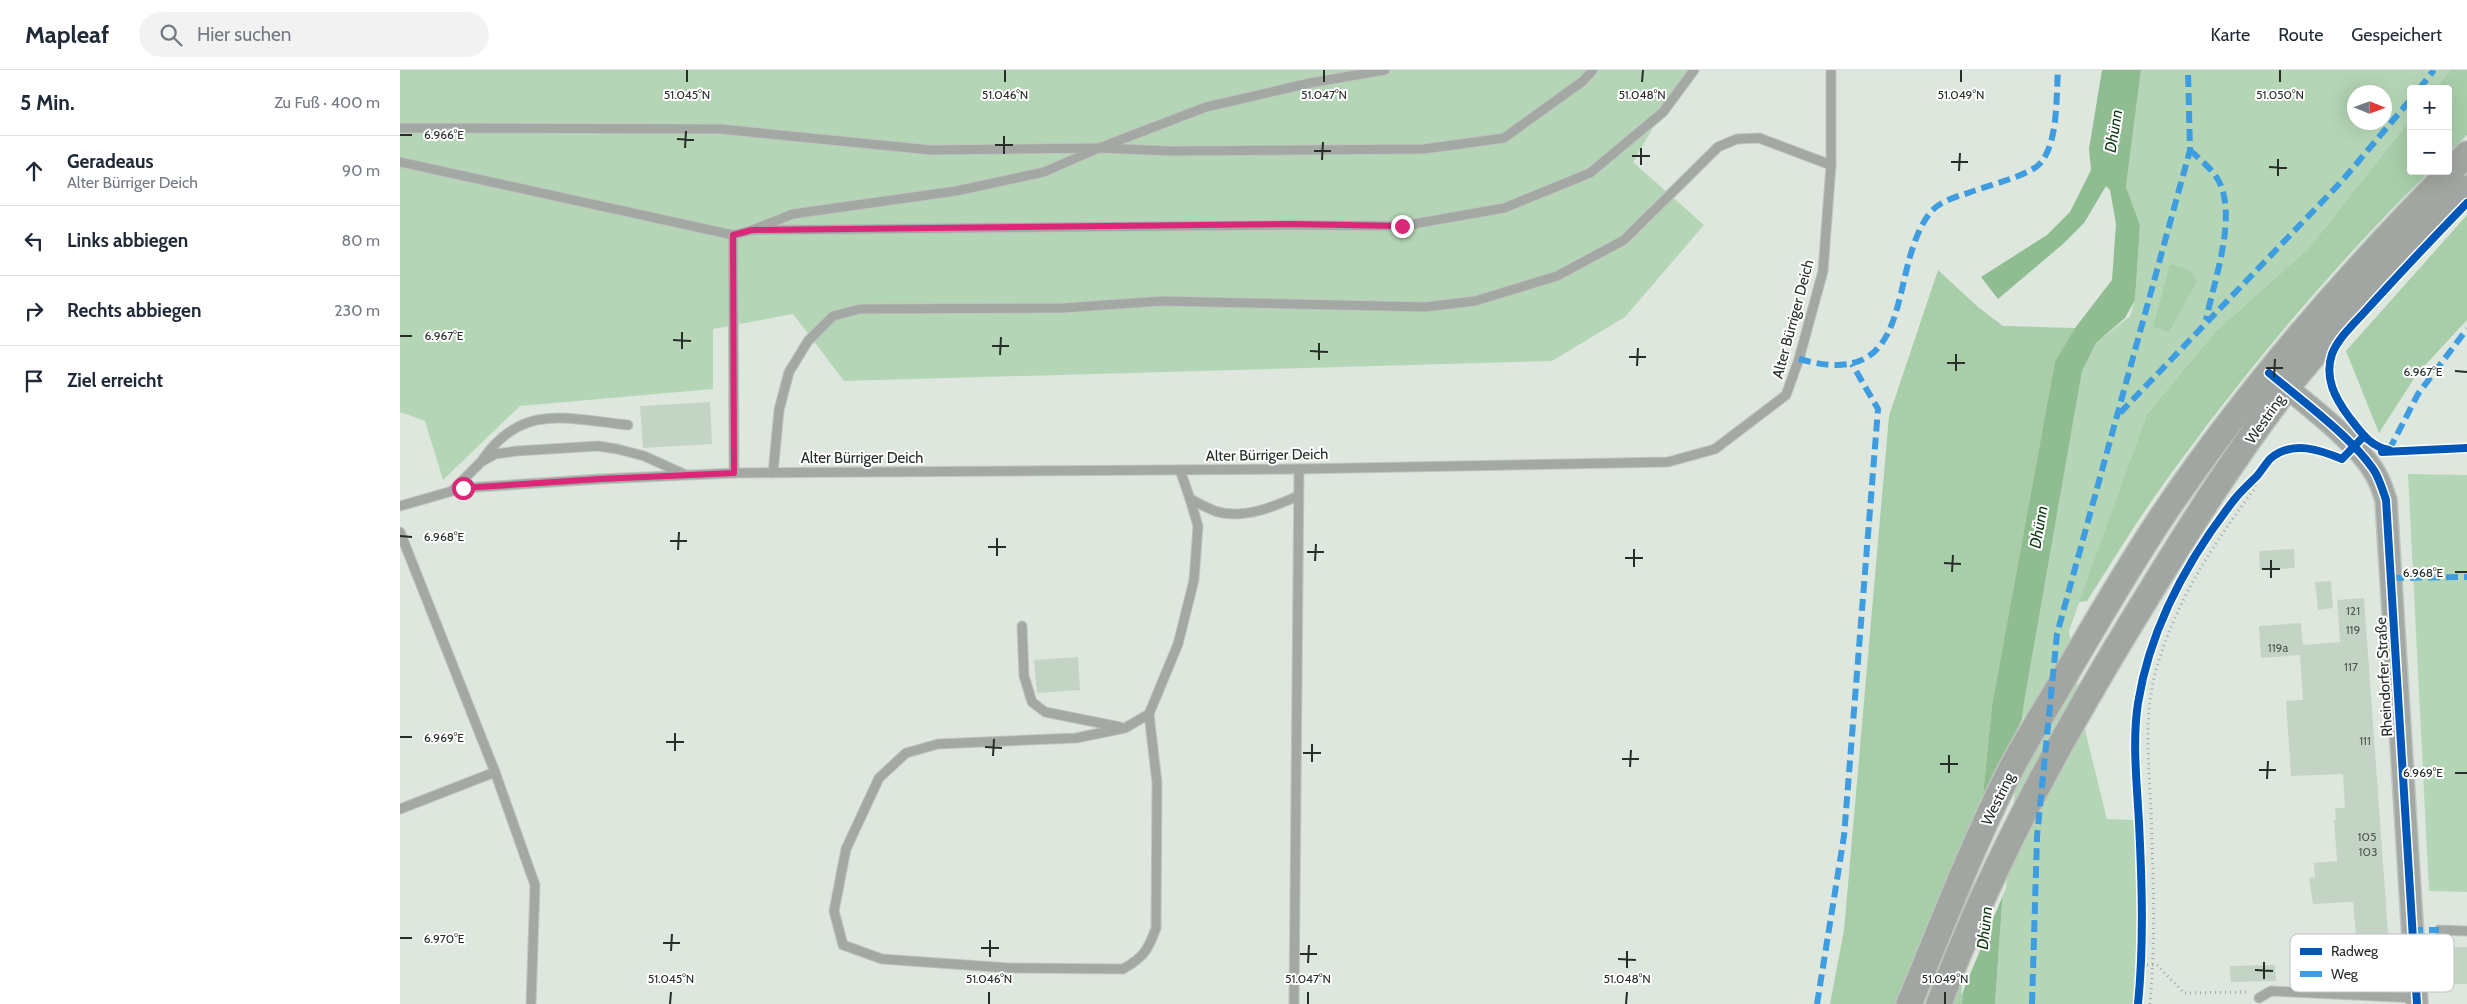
<!DOCTYPE html>
<html lang="de">
<head>
<meta charset="utf-8">
<style>
	:root { --surface:#fff; --page:#f2f2f3; --text:#1f2937; --muted:#747a83; --line:#e0e1e3 }
	body { margin:0; font-family:Cabin,sans-serif; background:var(--page); color:var(--text) }
	.controls { position:absolute; right:15px; top:15px; display:grid; overflow:hidden; border-radius:5px; box-shadow:0 5px 20px #0002 }
	.controls button { width:45px; height:45px; display:grid; place-items:center; padding:0; border:0; border-bottom:1px solid var(--line); background:var(--surface); color:var(--text); font:25px sans-serif }
	.compass { position:absolute; left:1947px; top:15px; width:45px; height:45px; border-radius:50%; background:var(--surface); box-shadow:0 5px 20px #0002; rotate:91deg }
	.stop { position:absolute; width:15px; height:15px; margin:-11px; border:4px solid #db2777; border-radius:50%; background:#fff }
	.stop.end { background:#db2777; border-color:#fff; box-shadow:0 1px 5px #0008 }
	.list { margin:0; padding:0; list-style:none }
	h2 { display:flex; justify-content:space-between; align-items:center; height:65px; margin:0; padding:0 20px; font-size:21px }
	h2 small { font-size:16px; font-weight:400; color:var(--muted) }
	.list li { display:grid; grid-template-columns:32px 1fr auto; gap:15px; align-items:center; box-sizing:border-box; height:70px; padding:0 20px; border-top:1px solid var(--line) }
	.list b { display:block; font-size:19px; white-space:nowrap }
	.list p { margin:0; font-size:16px; white-space:nowrap; color:var(--muted) }
	.list em { font-size:16px; font-style:normal; color:var(--muted) }
	.icon { flex:none; width:28px; height:28px; fill:none; stroke:currentColor; stroke-width:2; stroke-linecap:round; stroke-linejoin:round }
	.map { position:relative; flex:none; width:2067px; height:934px; overflow:hidden }
	header { display:flex; align-items:center; gap:30px; box-sizing:border-box; height:70px; padding:0 25px; background:var(--surface); border-bottom:1px solid var(--line) }
	header strong { font-size:24px }
	nav { display:flex; gap:28px; margin-inline-start:auto; font-size:18px }
	.search { width:350px; height:45px; background:var(--page); display:flex; align-items:center; gap:12px; box-sizing:border-box; padding:0 18px; border-radius:28px; color:var(--muted); font-size:19px }
	main { display:flex }
	aside { flex:1; background:var(--surface) }
	.map>svg:first-child { display:block }
	.green { fill:#b5d6b6; fill-rule:evenodd }
	.forest { fill:#a8cea9 }
	.water { fill:#8fbd91 }
	.pier { fill:#dee7de }
	.building { fill:#c4d4c4 }
	.lines { fill:none; stroke-linecap:round; stroke-linejoin:round }
	.service-casing { stroke:#bec5be; stroke-width:11 }
	.tertiary-casing { stroke:#bec5be; stroke-width:24 }
	.secondary-casing { stroke:#bec5be; stroke-width:28 }
	.path { stroke:#a1a6a2; stroke-width:3; stroke-dasharray:1 4; stroke-linecap:butt }
	.service { stroke:#a4a8a4; stroke-width:9 }
	.tertiary { stroke:#a4a8a4; stroke-width:21 }
	.secondary { stroke:#a2a6a2; stroke-width:25 }
	.quiet { stroke:#3d9de0; stroke-width:6; stroke-dasharray:12 6; stroke-linecap:butt }
	.cycleway-casing { stroke:#fff; stroke-width:11 }
	.cycleway { stroke:#0057b8; stroke-width:8 }
	.route { stroke:#db2777; stroke-width:6 }
	.ticks { fill:none; stroke:#272e28; stroke-width:2 }
	.labels { text-anchor:middle; stroke-width:4; stroke-linejoin:round; paint-order:stroke }
	.number-label { font-size:12px; fill:#4f5850 }
	.street-label { font-size:15px; fill:#272e28; stroke:#fff }
	.water-label { font-size:16px; font-style:italic; fill:#0c3912; stroke:#fff }
	.key { fill:#fff; stroke:#bec0be; stroke-width:1 }
	.key-label { font-size:14px; fill:#272e28 }
	.ticks-label { font-size:12px; text-anchor:middle; fill:#272e28; stroke:#fff; stroke-width:4; stroke-linejoin:round; paint-order:stroke }
</style>
</head>
<body>
<header>
<strong>Mapleaf</strong>
<div class="search"><svg class="icon" aria-label="search" viewBox="0 0 24 24"><circle cx="10" cy="10" r="6"/><path d="M15 15l6 6"/></svg>Hier suchen</div>
<nav><a>Karte</a><a>Route</a><a>Gespeichert</a></nav>
</header>
<main>
<aside>
<h2>5 Min.<small>Zu Fuß · 400 m</small></h2>
<ul class="list">
<li><svg class="icon" aria-label="ahead" viewBox="0 0 24 24"><path d="M12 20V5M6 11l6-6 6 6"/></svg><div><b>Geradeaus</b><p>Alter Bürriger Deich</p></div><em>90 m</em></li>
<li><svg class="icon" aria-label="left" viewBox="0 0 24 24"><path d="M17 20v-9H6M10 6l-5 5 5 5"/></svg><div><b>Links abbiegen</b></div><em>80 m</em></li>
<li><svg class="icon" aria-label="right" viewBox="0 0 24 24"><path d="M7 20v-9h11M14 6l5 5-5 5"/></svg><div><b>Rechts abbiegen</b></div><em>230 m</em></li>
<li><svg class="icon" aria-label="arrive" viewBox="0 0 24 24"><path d="M6 21V4h12l-3 4 3 4H6"/></svg><div><b>Ziel erreicht</b></div></li>
</ul>
</aside>
<div class="map">
<svg width="2067" height="934" viewBox="0 0 2067 934">
	<rect width="100%" height="100%" fill="#dee7de"/>
	<!-- green -->
	<g class="green">
		<path d="M 0,0 L 1287,0 L 1233,92 L 1304,155 L 1225,247 L 1152,291 L 444,311 L 393,244 L 313,259 L 313,319 L 120,336 L 43,410 L 25,351 L 0,342 Z"/>
		<path d="M 1741,0 L 2050,0 L 2035,19 L 2011,19 L 2011,49 L 1909,178 L 1816,261 L 1747,344 L 1669,561 L 1686,664 L 1707,749 L 1734,750 L 1739,842 L 1734,934 L 1595,934 L 1607,762 L 1624,633 L 1682,300 L 1696,273 L 1730,246 L 1735,230 L 1740,155 L 1726,117 ZM 1954,22 L 1984,22 L 1984,52 L 1954,52 Z"/>
		<path d="M 2008,404 L 2067,405 L 2067,822 L 2029,821 Z"/>
	</g>
	<!-- forest -->
	<g class="forest">
		<path d="M 2050,0 L 2067,0 L 2067,65 L 2048,83 L 2048,19 L 2035,19 Z"/>
		<path d="M 2011,49 L 2011,101 L 2030,101 C 1931,198 1840,307 1760,419 C 1734,455 1711,494 1687,531 L 1679,532 L 1747,344 L 1816,261 L 1909,178 Z"/>
		<path d="M 2067,145 L 2067,250 L 2017,304 L 1979,363 L 1946,281 Z"/>
		<path d="M 1770,194 L 1788,199 L 1797,211 L 1769,262 L 1753,257 Z"/>
		<path d="M 1538,200 L 1578,237 L 1603,256 L 1675,258 L 1655,291 L 1592,635 L 1562,934 L 1430,934 L 1444,860 L 1489,346 Z"/>
	</g>
	<!-- water -->
	<path class="water" d="M 1702,0 L 1741,0 L 1726,117 L 1740,155 L 1735,230 L 1725,248 L 1696,273 L 1682,301 L 1624,633 L 1607,762 L 1595,934 L 1562,934 L 1592,635 L 1655,291 L 1675,258 L 1712,210 L 1716,154 L 1710,120 L 1706,116 L 1684,153 L 1663,174 L 1598,229 L 1581,207 L 1647,165 L 1670,142 L 1691,100 L 1689,79 Z"/>
	<!-- pier -->
	<path class="pier" d="M 1625,644 L 1610,762 L 1606,818 L 1561,926 L 1580,733 Z"/>
	<!-- building -->
	<g class="building">
		<path d="M 310,332 L 312,374 L 243,378 L 240,336 Z"/>
		<path d="M 1894,479 L 1895,498 L 1860,500 L 1859,481 Z"/>
		<path d="M 1931,511 L 1933,538 L 1918,540 L 1915,512 Z"/>
		<path d="M 1964,528 L 1991,905 L 1960,907 L 1953,832 L 1913,834 L 1909,808 L 1915,807 L 1914,793 L 1937,791 L 1934,750 L 1936,750 L 1935,738 L 1945,738 L 1943,704 L 1891,706 L 1886,631 L 1903,630 L 1900,585 L 1861,588 L 1859,556 L 1901,553 L 1903,575 L 1940,572 L 1937,530 Z"/>
		<path d="M 678,587 L 680,620 L 637,623 L 634,590 Z"/>
		<rect x="2047" y="877" width="20" height="37"/>
		<path d="M 1875,895 L 1876,911 L 1831,912 L 1830,896 Z"/>
	</g>
	<g class="lines">
		<defs>
			<g id="service">
				<path d="M 0,58 L 320,59 L 531,80 L 699,78 L 771,81 L 1024,79 L 1104,68 L 1183,11 L 1193,0"/>
				<path d="M 0,92 L 333,165"/>
				<path d="M 352,160 L 890,155 L 1002,156 L 1104,138 L 1190,103 L 1263,42 L 1294,0"/>
				<path d="M 83,389 C 123,332 168,349 228,355"/>
				<path d="M 780,400 L 790,429 C 798,433 807,438 815,441 C 843,450 873,437 898,426"/>
				<path d="M 334,403 L 333,165 L 352,160 L 393,144 L 556,121 L 644,102 L 699,78 L 806,37 L 910,13 L 985,0"/>
				<path d="M 373,403 L 379,340 L 389,302 L 408,271 L 433,246 L 460,239 L 663,238 L 762,231 L 1025,237 L 1075,231 L 1157,206 L 1224,170 L 1318,77 L 1337,69 L 1359,68 L 1431,95"/>
				<path d="M 53,420 L 81,392 L 95,384 L 117,381 L 198,376 L 217,379 L 244,386 L 284,404"/>
				<path d="M 0,436 L 63,418 L 200,409 L 334,403 L 899,399 L 1268,392 L 1315,379 L 1386,325 L 1399,289 L 1423,201 L 1431,95 L 1431,0"/>
				<path d="M 0,462 L 95,702 L 135,815 L 131,934"/>
				<path d="M 622,556 L 624,606 L 632,632 L 645,642 L 720,657"/>
				<path d="M 749,644 L 725,658 L 676,668 L 538,674 L 506,683 L 479,708 L 446,779 L 434,841 L 443,875 L 482,889 L 609,898 L 723,899 C 744,887 748,880 756,858 L 757,713 L 749,644 L 778,574 L 794,510 L 798,456 L 790,429"/>
				<path d="M 0,739 L 95,702"/>
				<path d="M 2039,860 L 2067,861"/>
				<path d="M 1859,928 L 1871,921 L 2016,928"/>
				<path d="M 894,934 L 899,399"/>
			</g>
			<path id="tertiary" d="M 1875,308 C 1903,331 1960,374 1976,405 C 1981,413 1983,422 1986,430 L 2017,934"/>
			<g id="secondary">
				<path d="M 1509,934 C 1540,860 1569,784 1605,711 C 1622,675 1646,640 1666,604 C 1698,549 1730,494 1765,442 C 1853,312 1957,194 2067,84"/>
				<path d="M 1539,934 C 1592,791 1667,657 1747,527 C 1791,455 1837,382 1889,315 C 1945,246 2005,181 2067,118"/>
			</g>
		</defs>
		<!-- service casing -->
		<use href="#service" class="service-casing"/>
		<!-- tertiary casing -->
		<use href="#tertiary" class="tertiary-casing"/>
		<!-- secondary casing -->
		<use href="#secondary" class="secondary-casing"/>
		<!-- path -->
		<g class="path">
			<path d="M 1742,895 L 1757,895 L 1784,923 L 1847,922"/>
			<path d="M 1750,934 C 1756,869 1753,805 1751,741 C 1749,697 1744,651 1754,608 C 1772,537 1811,477 1855,418 L 1856,407"/>
		</g>
		<!-- service -->
		<use href="#service" class="service"/>
		<!-- tertiary -->
		<use href="#tertiary" class="tertiary"/>
		<!-- secondary -->
		<use href="#secondary" class="secondary"/>
		<!-- quiet -->
		<g class="quiet">
			<path d="M 2019,19 L 2034,0"/>
			<path d="M 1790,80 C 1798,88 1810,97 1817,108 C 1839,143 1814,211 1806,250"/>
			<path d="M 1399,289 C 1519,323 1486,203 1529,144 C 1538,132 1555,127 1568,123 C 1589,115 1613,110 1633,99 C 1659,85 1656,27 1658,0"/>
			<path d="M 1720,343 L 1941,112 L 2011,29"/>
			<path d="M 1989,380 L 2018,324 L 2067,259"/>
			<path d="M 1992,508 L 2067,507"/>
			<path d="M 2011,860 L 2039,860"/>
			<path d="M 1417,934 L 1444,766 L 1478,339 L 1452,294"/>
			<path d="M 1632,934 L 1637,767 L 1657,564 L 1790,80 L 1788,0"/>
		</g>
		<defs>
			<g id="cycleway">
				<path d="M 1869,303 C 1900,329 1953,368 1975,402 C 1980,411 1983,421 1986,430 L 2017,934"/>
				<path d="M 1989,380 C 1969,376 1961,362 1949,347 C 1935,328 1924,308 1932,284 C 1939,266 1958,250 1970,236 C 2002,201 2034,167 2067,133"/>
				<path d="M 1982,382 L 2067,378"/>
				<path d="M 1738,934 C 1744,874 1742,814 1739,753 C 1737,714 1732,672 1738,633 C 1750,558 1788,489 1834,430 C 1841,421 1849,414 1857,406 C 1862,400 1866,393 1871,388 C 1893,370 1920,380 1942,389 L 1964,366"/>
			</g>
		</defs>
		<!-- cycleway casing -->
		<use href="#cycleway" class="cycleway-casing"/>
		<!-- cycleway -->
		<use href="#cycleway" class="cycleway"/>
	</g>
	<g class="lines">
		<!-- route -->
		<path class="route" d="M 63,418 L 200,409 L 334,403 L 333,165 L 352,160 L 890,154 L 1002,156"/>
	</g>
	<!-- ticks -->
	<path class="ticks" d="M 287,12 L 287,0M 605,12 L 605,0M 924,12 L 924,0M 1242,12 L 1243,0M 1561,12 L 1561,0M 1880,12 L 1880,0M 0,65 L 12,65M 277,69 L 294,70M 595,75 L 613,75M 285,78 L 286,61M 914,81 L 931,81M 604,84 L 604,66M 1232,86 L 1250,86M 922,90 L 923,72M 1551,92 L 1568,92M 1241,95 L 1241,78M 1869,97 L 1887,98M 1559,101 L 1560,83M 1878,106 L 1878,89M 0,266 L 12,266M 273,270 L 291,271M 592,276 L 609,276M 282,279 L 282,262M 910,281 L 928,282M 600,285 L 601,267M 1229,287 L 1246,287M 919,290 L 919,273M 1547,293 L 1565,293M 1237,296 L 1238,278M 1866,298 L 1883,298M 1556,301 L 1556,284M 2055,301 L 2067,302M 1874,307 L 1875,289M 0,466 L 12,467M 270,471 L 287,471M 588,477 L 606,477M 278,480 L 279,462M 907,482 L 924,482M 597,486 L 597,468M 1225,488 L 1243,488M 915,491 L 916,474M 1544,493 L 1561,494M 1234,497 L 1234,479M 1862,499 L 1880,499M 1552,502 L 1553,485M 2055,502 L 2067,502M 1871,508 L 1871,490M 0,667 L 12,667M 266,672 L 284,672M 585,677 L 602,678M 275,681 L 275,663M 903,683 L 921,683M 593,686 L 594,669M 1222,689 L 1239,689M 912,692 L 912,674M 1540,694 L 1558,694M 1230,697 L 1231,680M 1859,700 L 1876,700M 1549,703 L 1549,685M 2055,703 L 2067,703M 1867,709 L 1868,691M 0,868 L 12,868M 263,873 L 280,873M 581,878 L 599,878M 271,881 L 272,864M 900,884 L 917,884M 590,887 L 590,870M 1218,889 L 1236,890M 908,893 L 909,875M 1227,898 L 1227,881M 1855,900 L 1873,901M 1864,909 L 1864,892M 270,934 L 271,922M 589,934 L 589,922M 908,934 L 908,922M 1226,934 L 1227,922M 1545,934 L 1545,922"/>
	<g class="labels">
		<!-- number labels -->
		<g class="number-label">
			<text x="1953" y="545">121</text>
			<text x="1953" y="564">119</text>
			<text x="1878" y="582">119a</text>
			<text x="1951" y="601">117</text>
			<text x="1965" y="675">111</text>
			<text x="1967" y="771">105</text>
			<text x="1968" y="786">103</text>
		</g>
		<!-- street labels -->
		<g class="street-label">
			<text transform="translate(1393 249) rotate(-75)" y="5">Alter Bürriger Deich</text>
			<text transform="translate(1865 349) rotate(-55)" y="5">Westring</text>
			<text transform="translate(867 385) rotate(-1)" y="5">Alter Bürriger Deich</text>
			<text x="462" y="393">Alter Bürriger Deich</text>
			<text transform="translate(1984 607) rotate(-93)" y="5">Rheindorfer Straße</text>
			<text transform="translate(1598 729) rotate(-64)" y="5">Westring</text>
		</g>
		<!-- water labels -->
		<g class="water-label">
			<text transform="translate(1713 61) rotate(-81)" y="6">Dhünn</text>
			<text transform="translate(1638 457) rotate(-80)" y="6">Dhünn</text>
			<text transform="translate(1584 858) rotate(-84)" y="6">Dhünn</text>
		</g>
	</g>
	<!-- legend -->
	<rect x="1890" y="864" width="164" height="58" rx="8" class="key"/>
	<rect x="1900" y="878" width="22" height="7" fill="#0057b8"/>
	<rect x="1900" y="901" width="22" height="6" fill="#3d9de0"/>
	<g class="key-label">
		<text x="1931" y="886">Radweg</text>
		<text x="1931" y="909">Weg</text>
	</g>
	<g class="ticks-label">
		<text x="287" y="29">51.045°N</text>
		<text x="605" y="29">51.046°N</text>
		<text x="924" y="29">51.047°N</text>
		<text x="1242" y="29">51.048°N</text>
		<text x="1561" y="29">51.049°N</text>
		<text x="1880" y="29">51.050°N</text>
		<text x="44" y="69">6.966°E</text>
		<text x="44" y="270">6.967°E</text>
		<text x="2023" y="306">6.967°E</text>
		<text x="44" y="471">6.968°E</text>
		<text x="2023" y="507">6.968°E</text>
		<text x="44" y="672">6.969°E</text>
		<text x="2023" y="707">6.969°E</text>
		<text x="44" y="873">6.970°E</text>
		<text x="271" y="913">51.045°N</text>
		<text x="589" y="913">51.046°N</text>
		<text x="908" y="913">51.047°N</text>
		<text x="1227" y="913">51.048°N</text>
		<text x="1545" y="913">51.049°N</text>
	</g>
</svg>
<div class="controls">
<button>+</button>
<button>−</button>
</div>
<svg class="compass" viewBox="-18 -18 36 36"><path d="M0-13l5 13h-10z" fill="#e53935"/><path d="M0 13l5-13h-10z" fill="#747a83"/></svg>
<div class="stop" style="left:63px;top:418px"></div>
<div class="stop end" style="left:1002px;top:156px"></div>
</div>
</main>
</body>
</html>
